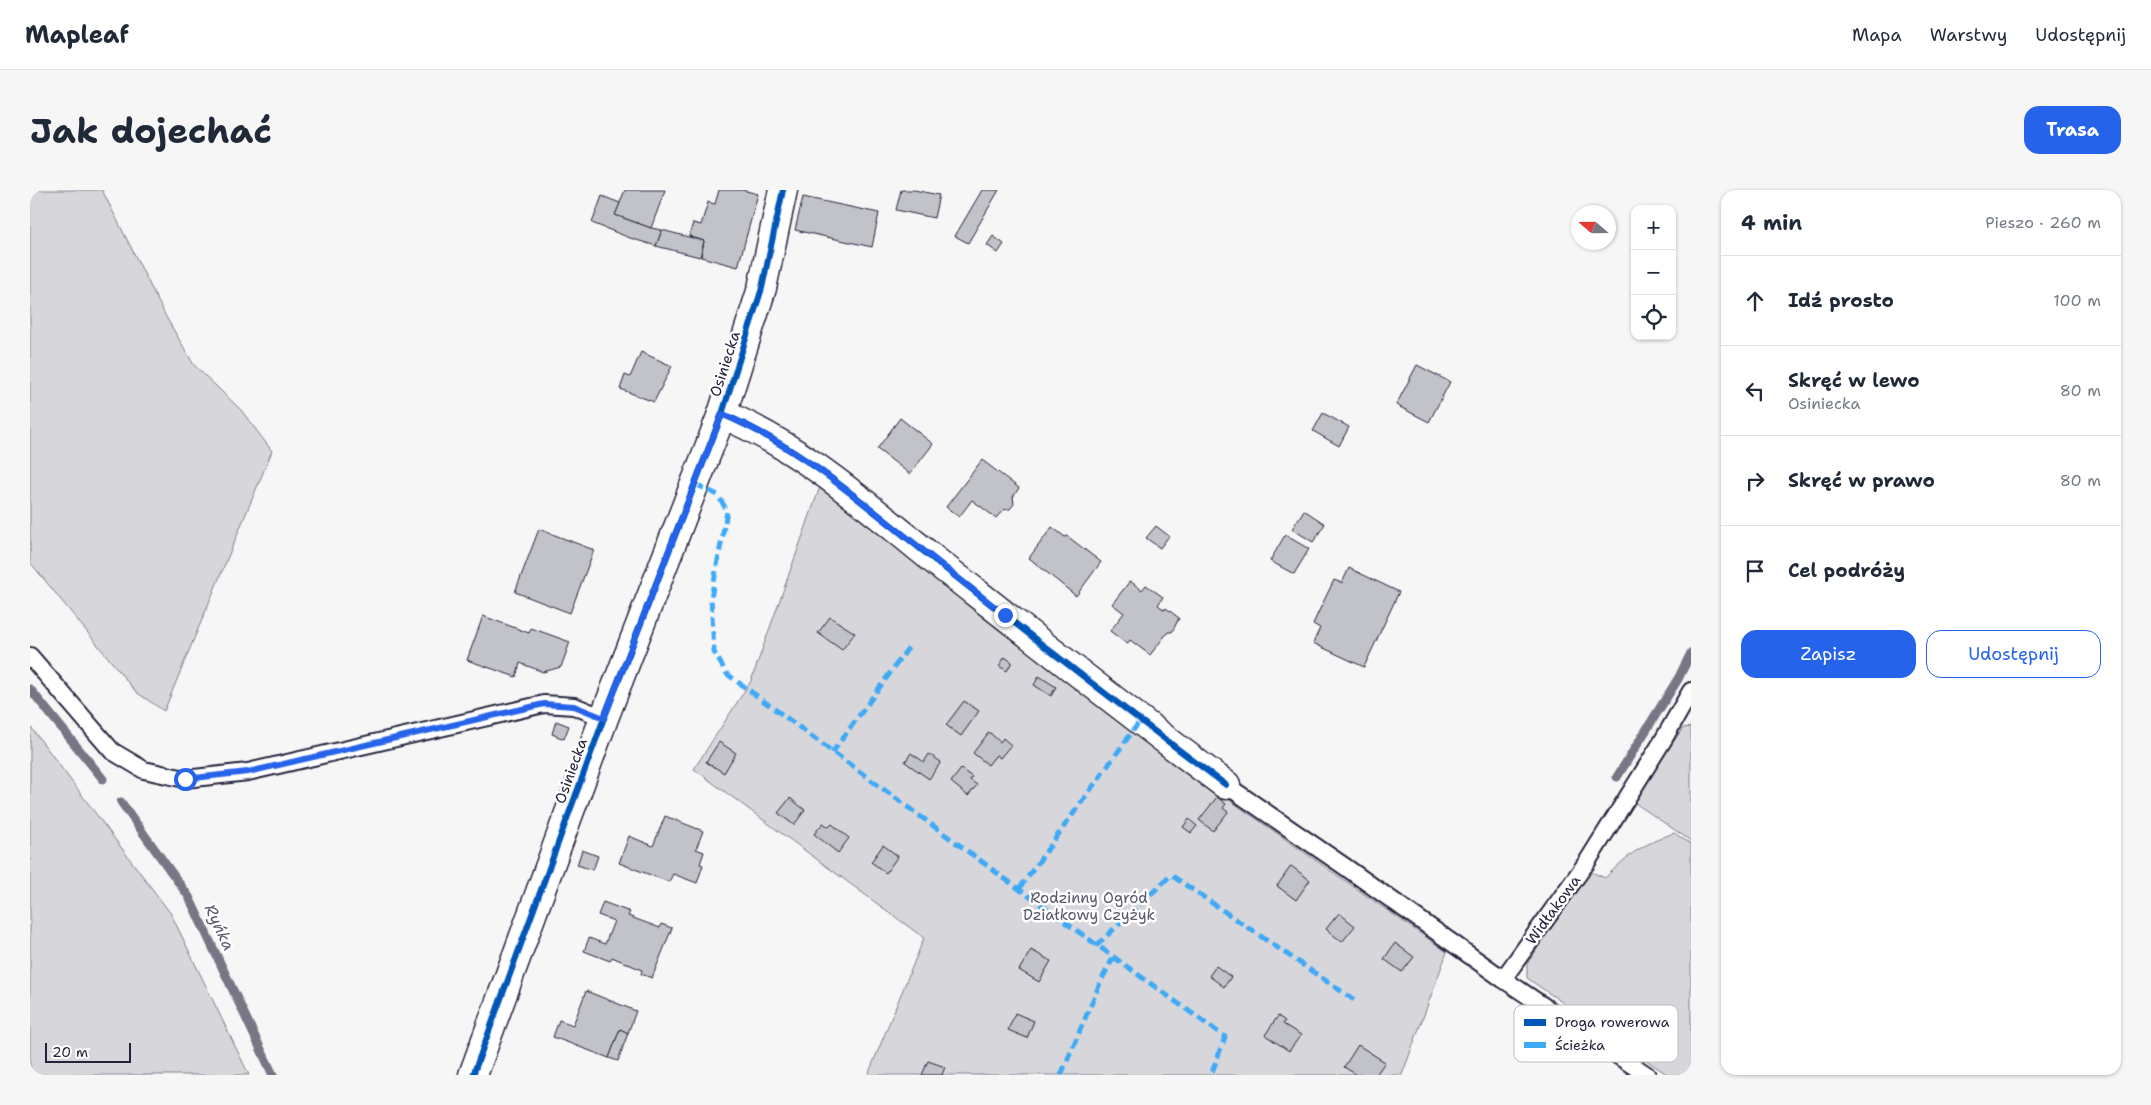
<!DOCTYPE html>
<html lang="pl">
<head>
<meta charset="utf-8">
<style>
	:root { --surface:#fff; --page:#f6f6f7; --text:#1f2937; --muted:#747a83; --line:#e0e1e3; --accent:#2563eb }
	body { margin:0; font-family:"Shantell Sans",sans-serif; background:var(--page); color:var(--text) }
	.controls { position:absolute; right:15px; top:15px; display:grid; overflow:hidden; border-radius:10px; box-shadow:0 1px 4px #0004 }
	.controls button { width:45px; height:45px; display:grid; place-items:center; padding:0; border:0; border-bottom:1px solid var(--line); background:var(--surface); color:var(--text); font:25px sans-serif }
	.compass { position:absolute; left:1541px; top:15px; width:45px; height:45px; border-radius:50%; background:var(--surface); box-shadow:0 1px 4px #0004; rotate:290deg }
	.scale { position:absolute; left:15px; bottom:12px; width:86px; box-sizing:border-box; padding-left:5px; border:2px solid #22223b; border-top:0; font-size:14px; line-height:18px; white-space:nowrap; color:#22223b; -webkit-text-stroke:4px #fff; paint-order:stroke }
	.stop { position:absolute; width:15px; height:15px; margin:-11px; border:4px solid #2563eb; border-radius:50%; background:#fff }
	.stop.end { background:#2563eb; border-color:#fff; box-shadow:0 1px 5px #0008 }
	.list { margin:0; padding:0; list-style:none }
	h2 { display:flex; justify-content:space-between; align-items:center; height:65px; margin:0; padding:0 20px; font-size:21px }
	h2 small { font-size:16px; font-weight:400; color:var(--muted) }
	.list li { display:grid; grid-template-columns:32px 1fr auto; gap:15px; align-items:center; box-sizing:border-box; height:90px; padding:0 20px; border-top:1px solid var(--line) }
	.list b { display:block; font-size:19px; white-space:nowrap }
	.list p { margin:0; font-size:16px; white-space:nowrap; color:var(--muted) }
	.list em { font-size:16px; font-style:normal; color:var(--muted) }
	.actions { display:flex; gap:10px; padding:15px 20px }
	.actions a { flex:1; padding:11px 0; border:1px solid var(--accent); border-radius:15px; text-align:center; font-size:18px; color:var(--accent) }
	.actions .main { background:var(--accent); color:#fff }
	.icon { flex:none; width:28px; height:28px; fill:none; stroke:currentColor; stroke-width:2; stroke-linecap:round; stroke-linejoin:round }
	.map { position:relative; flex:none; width:1661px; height:885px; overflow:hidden; border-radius:15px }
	header { display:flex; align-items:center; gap:30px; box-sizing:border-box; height:70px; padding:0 25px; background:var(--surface); border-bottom:1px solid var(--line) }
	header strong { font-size:24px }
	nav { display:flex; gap:28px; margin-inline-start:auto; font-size:18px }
	.intro { display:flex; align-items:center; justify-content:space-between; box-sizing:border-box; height:120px; padding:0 30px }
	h1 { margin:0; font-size:35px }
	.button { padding:12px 22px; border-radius:15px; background:var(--accent); color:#fff; font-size:18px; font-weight:700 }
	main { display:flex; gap:30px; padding:0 30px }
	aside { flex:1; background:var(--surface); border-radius:15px; box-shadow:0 1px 4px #0004 }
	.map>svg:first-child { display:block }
	.green { fill:#d7d7db; stroke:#7c7c8b }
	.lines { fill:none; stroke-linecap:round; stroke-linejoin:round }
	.stream { stroke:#767685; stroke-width:9 }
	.building { fill:#c2c2c9; stroke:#22223b }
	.service-casing { stroke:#22223b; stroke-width:20 }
	.minor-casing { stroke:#22223b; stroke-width:31 }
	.service { stroke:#fff; stroke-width:16 }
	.minor { stroke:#fff; stroke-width:28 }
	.quiet { stroke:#3fa9f5; stroke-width:5; stroke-dasharray:10 5; stroke-linecap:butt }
	.cycleway-casing { stroke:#fff; stroke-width:9 }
	.cycleway { stroke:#0057b8; stroke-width:6 }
	.route { stroke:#2563eb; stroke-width:6 }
	.labels { text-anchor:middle; stroke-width:5; stroke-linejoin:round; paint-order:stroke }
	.street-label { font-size:15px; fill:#22223b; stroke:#fff }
	.park-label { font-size:15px; fill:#58586b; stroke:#fff }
	.water-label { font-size:16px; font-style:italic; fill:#5a5a6d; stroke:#fff }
	.key { fill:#fff; stroke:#bdbdc4; stroke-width:1 }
	.key-label { font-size:14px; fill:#22223b }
</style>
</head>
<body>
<header>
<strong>Mapleaf</strong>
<nav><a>Mapa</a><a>Warstwy</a><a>Udostępnij</a></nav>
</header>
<div class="intro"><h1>Jak dojechać</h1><a class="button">Trasa</a></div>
<main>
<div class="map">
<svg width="1661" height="885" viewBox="0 0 1661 885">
	<rect width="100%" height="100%" fill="#f6f6f7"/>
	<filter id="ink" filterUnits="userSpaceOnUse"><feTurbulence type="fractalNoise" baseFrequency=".02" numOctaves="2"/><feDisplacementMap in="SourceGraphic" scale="10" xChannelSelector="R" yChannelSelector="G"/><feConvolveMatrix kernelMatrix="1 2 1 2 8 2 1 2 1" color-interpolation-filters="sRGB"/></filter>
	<g filter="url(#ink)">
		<!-- green -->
		<g class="green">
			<path d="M 0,0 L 72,0 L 136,127 L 164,175 L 211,220 L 242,261 L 134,521 L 106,502 L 0,372 Z"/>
			<path d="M 790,297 L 1102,542 L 1417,762 L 1372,885 L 838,885 L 894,748 L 664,579 L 721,491 Z"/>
			<path d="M 0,536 L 141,724 L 219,885 L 0,885 Z"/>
			<path d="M 1661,537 L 1661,651 L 1602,611 L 1653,538 Z"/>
			<path d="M 1644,643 L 1661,654 L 1661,885 L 1638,885 L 1497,788 L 1497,774 L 1559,681 L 1575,688 C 1600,663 1610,656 1644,643 Z"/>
		</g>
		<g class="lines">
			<!-- stream -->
			<g class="stream">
				<path d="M 0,499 L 73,589"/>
				<path d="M 1587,587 L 1648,489 L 1661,463"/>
				<path d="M 91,612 L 159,707 L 243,885"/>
			</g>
		</g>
		<!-- building -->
		<g class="building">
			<path d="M 595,0 L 635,0 L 621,38 L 585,25 Z"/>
			<path d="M 689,0 L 712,0 L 728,4 L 708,77 L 671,67 L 674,51 L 659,46 L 663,33 L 671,35 L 678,12 L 685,14 Z"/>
			<path d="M 871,0 L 884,0 L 909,5 L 904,28 L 866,20 Z"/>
			<path d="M 952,0 L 969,0 L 938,53 L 925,46 Z"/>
			<path d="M 572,6 L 590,13 L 585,25 L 621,38 L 632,40 L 626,56 L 600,48 L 562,33 Z"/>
			<path d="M 773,7 L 849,23 L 842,57 L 765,40 Z"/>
			<path d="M 632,40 L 674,51 L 670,67 L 626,56 Z"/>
			<path d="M 963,46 L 974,54 L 968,63 L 957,55 Z"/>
			<path d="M 611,162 L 642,176 L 624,212 L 590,199 L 595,185 L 600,187 Z"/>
			<path d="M 1387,175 L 1420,192 L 1399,232 L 1366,215 Z"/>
			<path d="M 1293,223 L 1319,237 L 1309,256 L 1283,241 Z"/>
			<path d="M 870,228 L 903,254 L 880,284 L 847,259 Z"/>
			<path d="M 952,270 L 989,298 L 983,307 L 984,314 L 980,319 L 973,320 L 966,328 L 942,310 L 929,327 L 916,317 Z"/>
			<path d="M 1274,320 L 1295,334 L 1283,352 L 1262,339 Z"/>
			<path d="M 1126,336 L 1139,346 L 1130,358 L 1116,348 Z"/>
			<path d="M 1022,337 L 1035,347 L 1037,346 L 1071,372 L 1046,406 L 999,368 Z"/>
			<path d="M 509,339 L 564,360 L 540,423 L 485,402 Z"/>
			<path d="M 1255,345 L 1279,359 L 1264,384 L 1240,371 Z"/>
			<path d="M 1319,378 L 1369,402 L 1334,477 L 1283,453 L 1290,438 L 1283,434 L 1288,423 L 1304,390 L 1312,393 Z"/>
			<path d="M 1100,391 L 1112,400 L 1116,395 L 1133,407 L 1128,415 L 1135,420 L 1136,418 L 1149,428 L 1142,442 L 1138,442 L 1120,465 L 1100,450 L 1097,454 L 1080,441 L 1094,423 L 1082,414 Z"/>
			<path d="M 453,426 L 499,443 L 501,438 L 540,452 L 531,477 L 513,482 L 490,473 L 486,487 L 437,470 Z"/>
			<path d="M 800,427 L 825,443 L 812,460 L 788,443 Z"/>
			<path d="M 975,467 L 982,472 L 977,481 L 969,476 Z"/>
			<path d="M 1009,486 L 1026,497 L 1021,506 L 1004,495 Z"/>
			<path d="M 934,511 L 949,521 L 931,546 L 916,535 Z"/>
			<path d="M 526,531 L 539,536 L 534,549 L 522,544 Z"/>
			<path d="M 959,542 L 970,552 L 973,548 L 981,555 L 970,568 L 966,565 L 958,575 L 943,563 Z"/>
			<path d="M 689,552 L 706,563 L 694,583 L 676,572 Z"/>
			<path d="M 881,563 L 894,572 L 899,564 L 911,572 L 899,589 L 875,572 Z"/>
			<path d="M 931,579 L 942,587 L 940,590 L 947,595 L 938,606 L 921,592 Z"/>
			<path d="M 1187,607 L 1196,614 L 1193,618 L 1198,622 L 1183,641 L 1169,630 Z"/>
			<path d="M 760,608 L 775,620 L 764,635 L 748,623 Z"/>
			<path d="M 635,626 L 673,641 L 666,659 L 674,662 L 670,674 L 673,675 L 667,693 L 643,684 L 639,692 L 589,673 L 599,646 L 623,656 Z"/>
			<path d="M 1159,629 L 1167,636 L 1161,643 L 1153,637 Z"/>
			<path d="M 793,633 L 799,637 L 802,634 L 819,648 L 808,663 L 784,644 Z"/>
			<path d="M 853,655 L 868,666 L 856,683 L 841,672 Z"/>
			<path d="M 552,660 L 568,666 L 563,680 L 547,675 Z"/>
			<path d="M 1261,676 L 1280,690 L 1266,710 L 1247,696 Z"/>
			<path d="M 573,712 L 600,722 L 598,726 L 630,738 L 631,734 L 642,738 L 622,788 L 611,784 L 612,780 L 582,767 L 580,771 L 554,761 L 559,748 L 575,754 L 584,731 L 568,725 Z"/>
			<path d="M 1309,723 L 1325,736 L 1312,752 L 1296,739 Z"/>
			<path d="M 1365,753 L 1384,767 L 1372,782 L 1354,769 Z"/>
			<path d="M 1001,760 L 1021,771 L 1009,792 L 989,780 Z"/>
			<path d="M 1186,776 L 1201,787 L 1194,797 L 1179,786 Z"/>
			<path d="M 556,801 L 606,821 L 598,843 L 590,839 L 579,868 L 523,847 L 529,830 L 543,835 Z"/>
			<path d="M 985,823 L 1004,831 L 997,848 L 978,840 Z"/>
			<path d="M 1248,826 L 1255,831 L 1253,834 L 1271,845 L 1259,861 L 1235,845 Z"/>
			<path d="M 590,839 L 598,843 L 588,871 L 579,868 Z"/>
			<path d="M 1328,855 L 1355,872 L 1346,885 L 1327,885 L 1314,877 Z"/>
			<path d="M 898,871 L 915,877 L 912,885 L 892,885 Z"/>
		</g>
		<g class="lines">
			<defs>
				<g id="service">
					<path d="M 0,466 L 82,561 L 114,580 L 155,589 L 218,582 L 514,514 L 544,516 L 574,528"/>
					<path d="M 1196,595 L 1314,676 L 1473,789 L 1617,885"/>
					<path d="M 1473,789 L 1557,672 L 1632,552 L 1661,501"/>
				</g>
				<g id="minor">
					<path d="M 692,224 C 771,257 837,316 903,369 C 1000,445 1097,522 1196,595"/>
					<path d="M 443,885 L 574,528 L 692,224 L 732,98 L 753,0"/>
				</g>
			</defs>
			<!-- service casing -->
			<use href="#service" class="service-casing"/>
			<!-- minor casing -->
			<use href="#minor" class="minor-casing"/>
			<!-- service -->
			<use href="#service" class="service"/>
			<!-- minor -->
			<use href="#minor" class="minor"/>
			<!-- quiet -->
			<g class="quiet">
				<path d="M 665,294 L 688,305 L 697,321 L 681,408 L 684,462 L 697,484 L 989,699 L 1195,847 L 1181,885"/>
				<path d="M 802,563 L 881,454"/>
				<path d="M 989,699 L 1110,531"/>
				<path d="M 1066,756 L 1141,685 L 1327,812"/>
				<path d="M 1031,885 L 1071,791 L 1083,768"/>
			</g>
			<defs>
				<g id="cycleway">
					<path d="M 692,224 C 771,257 837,316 903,369 C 1000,445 1097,522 1196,595"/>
					<path d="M 443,885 L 574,528 L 692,224 L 732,98 L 753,0"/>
				</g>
			</defs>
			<!-- cycleway casing -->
			<use href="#cycleway" class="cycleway-casing"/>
			<!-- cycleway -->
			<use href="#cycleway" class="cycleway"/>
		</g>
	</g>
	<g class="lines" filter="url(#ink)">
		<!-- route -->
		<path class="route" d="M 155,589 L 218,582 L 514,514 L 544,516 L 574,528 L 692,224 C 752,249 804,290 855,330 C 895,362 935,393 975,425"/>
	</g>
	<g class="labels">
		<!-- street labels -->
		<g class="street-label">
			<text transform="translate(695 174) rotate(-72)" y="5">Osiniecka</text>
			<text transform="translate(541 581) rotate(-70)" y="5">Osiniecka</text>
			<text transform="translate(1523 720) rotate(-54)" y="5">Widłakowa</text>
		</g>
		<!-- park labels -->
		<g class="park-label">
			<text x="1059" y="713">Rodzinny Ogród<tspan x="1059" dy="17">Działkowy Czyżyk</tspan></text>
		</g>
		<!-- water labels -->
		<g class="water-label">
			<text transform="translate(190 737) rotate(65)" y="6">Ryńka</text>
		</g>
	</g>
	<!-- legend -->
	<rect x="1484" y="815" width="164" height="57" rx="8" class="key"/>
	<rect x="1494" y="829" width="22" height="7" fill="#0057b8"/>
	<rect x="1494" y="852" width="22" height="6" fill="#3fa9f5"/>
	<g class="key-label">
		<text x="1525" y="837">Droga rowerowa</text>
		<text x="1525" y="860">Ścieżka</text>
	</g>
</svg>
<div class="controls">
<button>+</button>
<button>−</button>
<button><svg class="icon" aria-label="locate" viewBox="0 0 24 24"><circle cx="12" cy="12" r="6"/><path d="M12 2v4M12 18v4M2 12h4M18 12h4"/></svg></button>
</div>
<svg class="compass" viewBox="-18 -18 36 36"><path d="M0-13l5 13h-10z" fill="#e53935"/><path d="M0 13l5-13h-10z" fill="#747a83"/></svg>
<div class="scale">20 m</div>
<div class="stop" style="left:155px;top:589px"></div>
<div class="stop end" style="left:975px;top:425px"></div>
</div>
<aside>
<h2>4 min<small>Pieszo · 260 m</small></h2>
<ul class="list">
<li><svg class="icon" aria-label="ahead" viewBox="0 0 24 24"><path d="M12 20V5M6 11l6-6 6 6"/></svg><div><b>Idź prosto</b></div><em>100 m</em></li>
<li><svg class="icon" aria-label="left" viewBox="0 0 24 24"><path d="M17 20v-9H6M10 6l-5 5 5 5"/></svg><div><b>Skręć w lewo</b><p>Osiniecka</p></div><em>80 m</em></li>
<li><svg class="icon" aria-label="right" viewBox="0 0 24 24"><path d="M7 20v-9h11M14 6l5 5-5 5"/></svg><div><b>Skręć w prawo</b></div><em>80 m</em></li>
<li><svg class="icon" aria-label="arrive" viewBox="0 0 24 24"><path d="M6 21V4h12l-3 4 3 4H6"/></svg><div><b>Cel podróży</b></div></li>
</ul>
<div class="actions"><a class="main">Zapisz</a><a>Udostępnij</a></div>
</aside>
</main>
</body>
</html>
